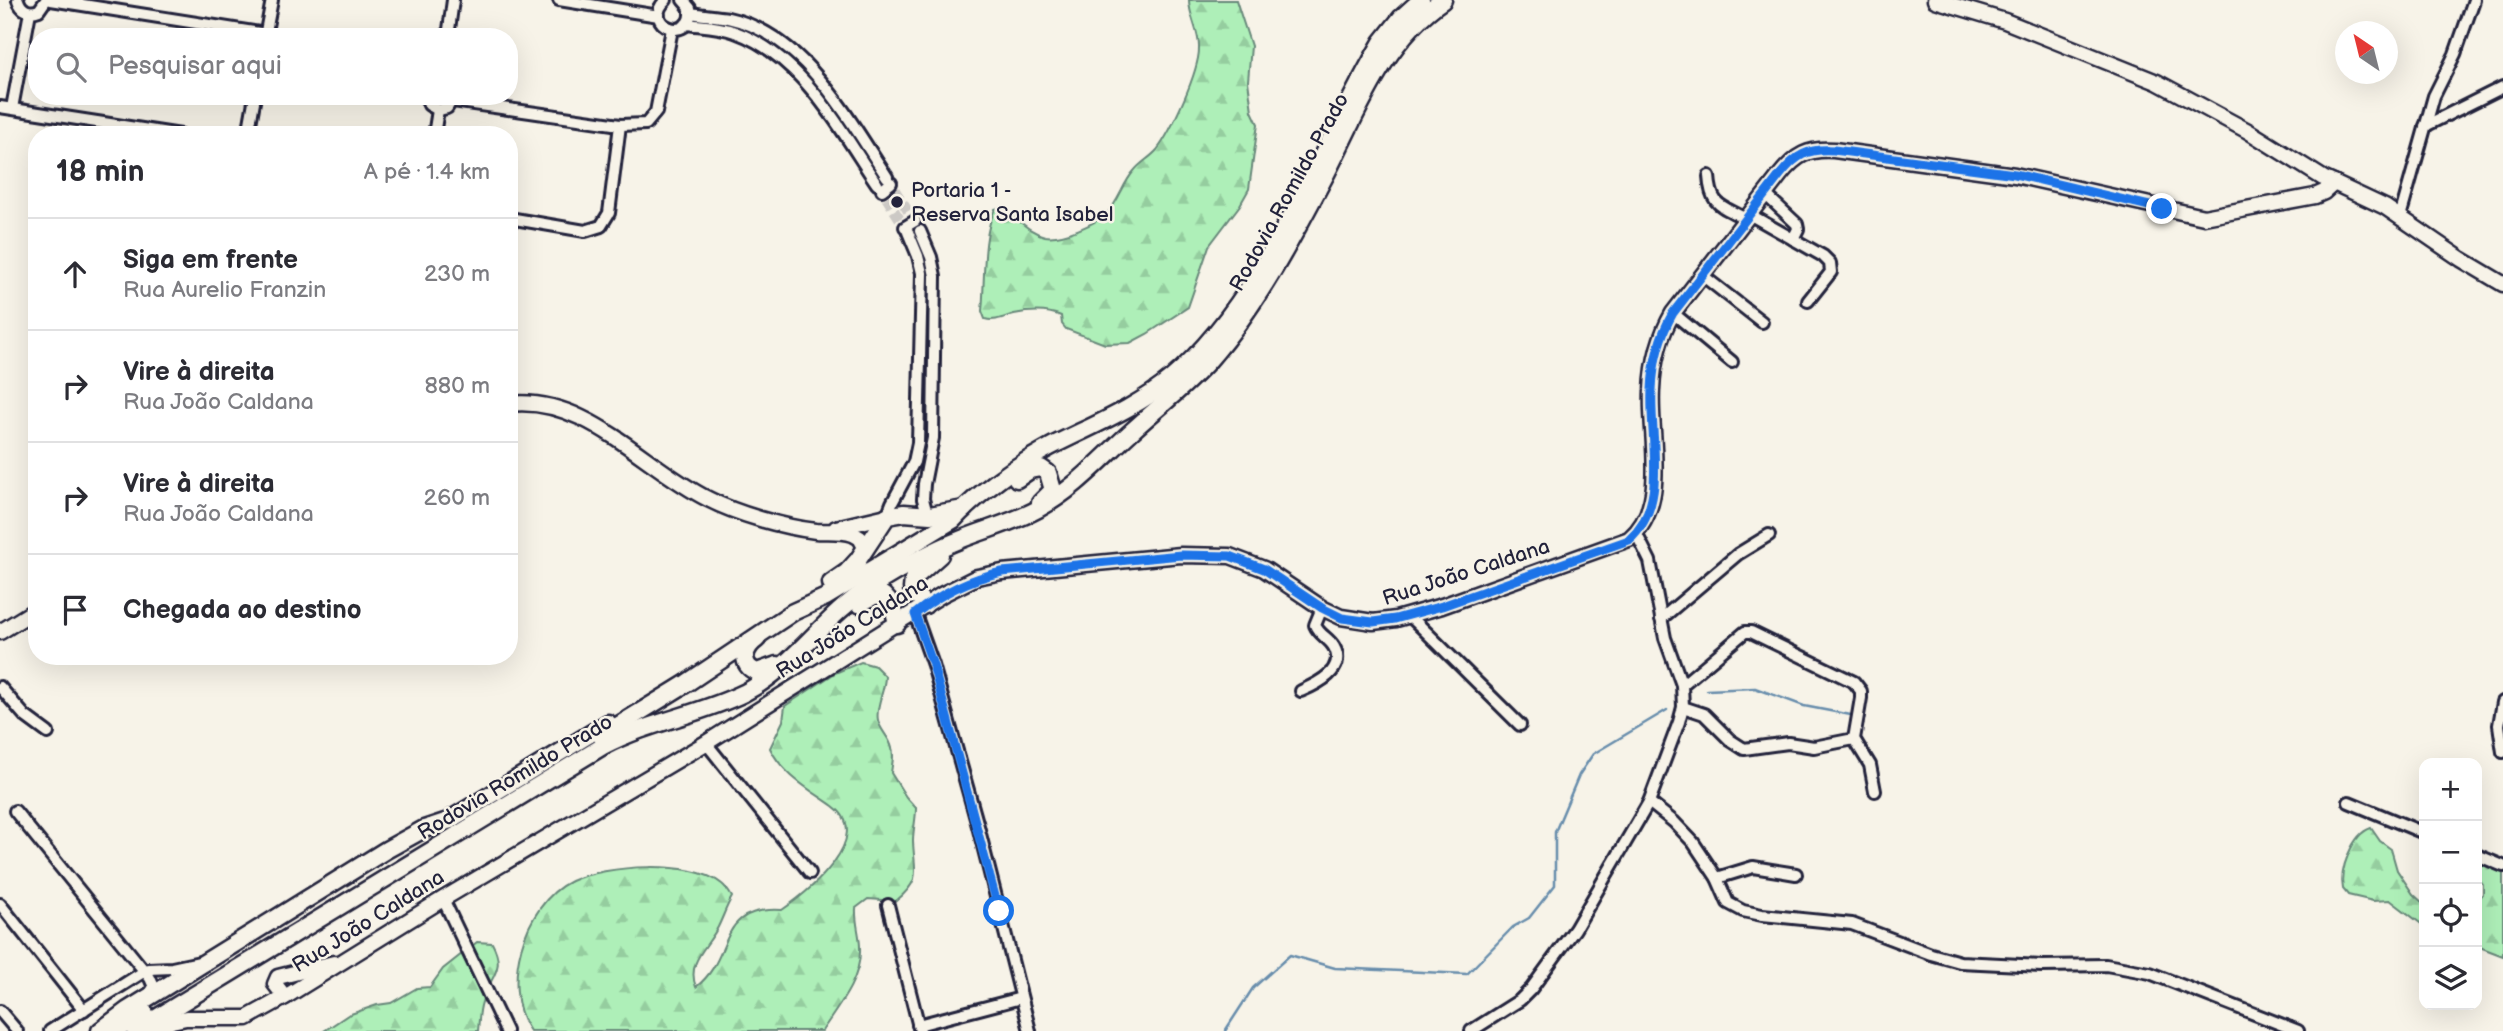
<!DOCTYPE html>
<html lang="pt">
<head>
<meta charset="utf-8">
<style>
	:root { --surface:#fff; --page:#f2f2f3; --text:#2b2b33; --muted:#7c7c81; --line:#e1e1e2 }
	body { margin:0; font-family:"Balsamiq Sans",sans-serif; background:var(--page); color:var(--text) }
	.controls { position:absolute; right:21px; bottom:21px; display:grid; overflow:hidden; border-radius:14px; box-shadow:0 7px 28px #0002 }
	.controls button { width:63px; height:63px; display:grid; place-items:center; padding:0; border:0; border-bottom:2px solid var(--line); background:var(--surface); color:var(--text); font:35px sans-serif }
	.compass { position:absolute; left:2335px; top:21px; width:63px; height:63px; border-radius:50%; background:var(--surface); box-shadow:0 7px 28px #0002; rotate:325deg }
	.stop { position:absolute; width:21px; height:21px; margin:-16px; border:5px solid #1a73e8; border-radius:50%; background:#fff }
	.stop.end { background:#1a73e8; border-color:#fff; box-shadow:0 2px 7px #0008 }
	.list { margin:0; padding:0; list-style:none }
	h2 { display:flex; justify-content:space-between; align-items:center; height:91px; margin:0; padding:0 28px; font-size:30px }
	h2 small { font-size:23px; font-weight:400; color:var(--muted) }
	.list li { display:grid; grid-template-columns:46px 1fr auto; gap:21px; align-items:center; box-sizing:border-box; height:112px; padding:0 28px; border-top:2px solid var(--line) }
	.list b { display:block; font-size:26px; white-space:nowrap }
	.list p { margin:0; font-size:23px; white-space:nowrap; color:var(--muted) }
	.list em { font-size:23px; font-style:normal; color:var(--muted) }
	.icon { flex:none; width:38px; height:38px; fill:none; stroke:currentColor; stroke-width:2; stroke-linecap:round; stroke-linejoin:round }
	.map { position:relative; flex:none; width:2503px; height:1031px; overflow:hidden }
	.search { position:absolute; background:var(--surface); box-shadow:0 7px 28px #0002; left:28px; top:28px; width:490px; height:77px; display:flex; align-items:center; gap:18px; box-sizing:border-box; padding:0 24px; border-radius:28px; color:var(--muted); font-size:26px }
	.panel { position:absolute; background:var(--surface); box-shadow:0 7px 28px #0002; left:28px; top:126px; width:490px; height:539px; border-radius:28px }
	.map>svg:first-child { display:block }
	.forest { fill:url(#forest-firs); stroke:#68887a; stroke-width:2 }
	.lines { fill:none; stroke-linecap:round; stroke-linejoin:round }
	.stream { stroke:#678dac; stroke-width:2.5 }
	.street-tunnel { stroke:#ccc9c5; stroke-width:10; stroke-dasharray:10 5; stroke-linecap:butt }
	.street-casing { stroke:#22223b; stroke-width:16 }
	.secondary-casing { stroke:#22223b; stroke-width:19 }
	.primary-casing { stroke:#22223b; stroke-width:21 }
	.street { stroke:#f7f3e8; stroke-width:10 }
	.secondary { stroke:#f7f3e8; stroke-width:14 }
	.primary { stroke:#f7f3e8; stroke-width:16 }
	.route { stroke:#1a73e8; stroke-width:9 }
	.poi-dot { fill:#22223b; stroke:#f7f3e8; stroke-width:2.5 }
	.labels { text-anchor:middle; stroke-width:5; stroke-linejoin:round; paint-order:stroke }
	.poi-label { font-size:21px; fill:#22223b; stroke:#f7f3e8; text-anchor:start }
	.street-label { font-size:21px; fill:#22223b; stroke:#f7f3e8 }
</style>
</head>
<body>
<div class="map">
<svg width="2503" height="1031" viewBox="0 0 2503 1031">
	<defs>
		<pattern id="forest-firs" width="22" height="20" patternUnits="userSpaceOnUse" patternTransform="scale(1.75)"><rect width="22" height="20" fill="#aeefb8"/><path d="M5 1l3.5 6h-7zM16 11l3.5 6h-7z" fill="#95cd9f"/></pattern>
	</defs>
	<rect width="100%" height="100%" fill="#f7f3e8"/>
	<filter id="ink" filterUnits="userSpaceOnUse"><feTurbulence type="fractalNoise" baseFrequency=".0143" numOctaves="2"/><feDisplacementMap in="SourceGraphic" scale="14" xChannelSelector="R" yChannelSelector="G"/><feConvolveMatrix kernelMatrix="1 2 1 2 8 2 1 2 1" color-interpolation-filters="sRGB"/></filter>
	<g filter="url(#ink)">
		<!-- forest -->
		<g class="forest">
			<path d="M 1189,0 L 1236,0 L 1251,46 L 1248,81 L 1252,111 L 1258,124 L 1249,189 L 1240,205 L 1209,246 L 1188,307 L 1147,334 L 1130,343 L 1105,344 L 1066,329 L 1062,324 L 1061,316 C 1047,310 1029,311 1014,314 C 1004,317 995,322 985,319 L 982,311 C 985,282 982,235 995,209 L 1000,208 C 1016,215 1027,232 1045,236 C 1062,239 1096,224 1108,212 C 1119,201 1123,183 1134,171 C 1140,163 1150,158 1157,150 C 1171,132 1200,70 1199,47 C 1199,31 1189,16 1189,0 Z"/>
			<path d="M 861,662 L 875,666 L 885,676 C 885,691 875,707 878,720 C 880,730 888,736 891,745 C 895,754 892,764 891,773 L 906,797 L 916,808 C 916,819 913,830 913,841 C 914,871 923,879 896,901 L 868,899 L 856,908 C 855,925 861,936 860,952 C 860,981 837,1008 822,1031 L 530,1031 C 500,988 523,904 571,881 C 605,865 692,859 722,884 C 726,887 729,892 732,897 C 726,907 723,917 718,927 C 708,947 686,962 696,987 C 736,956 714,906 782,910 C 808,892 876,837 833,806 C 809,789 783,775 770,748 L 783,721 L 785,706 L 835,673 Z"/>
			<path d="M 2371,828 L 2380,841 L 2391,849 L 2397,870 L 2413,894 L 2424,904 L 2424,926 L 2390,900 L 2373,901 L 2348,895 L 2343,889 C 2339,871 2352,834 2371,828 Z"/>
			<path d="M 2477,856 L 2487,860 L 2503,873 L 2503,956 L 2477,946 L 2477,900 L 2483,894 L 2483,884 L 2477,877 Z"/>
			<path d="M 477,942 L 492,943 C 507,970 489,977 482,1002 C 479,1011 479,1021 478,1031 L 324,1031 L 348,1015 L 377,1005 L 391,1003 L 417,988 L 430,987 L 443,969 Z"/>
		</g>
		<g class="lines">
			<!-- stream -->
			<g class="stream">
				<path d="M 1707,690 L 1755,688 L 1804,706 L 1856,716"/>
				<path d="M 1225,1031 L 1253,988 L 1290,955 L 1335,968 L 1467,974 L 1513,927 L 1529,918 L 1555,885 L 1555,832 L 1579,775 L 1593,754 L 1667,710"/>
			</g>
			<!-- street-tunnel -->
			<g class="street-tunnel">
				<path d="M 887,177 L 919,229"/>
				<path d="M 878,185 L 908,232"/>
			</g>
			<defs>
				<g id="street">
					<path d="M 18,0 C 21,10 29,14 39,10 L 46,0"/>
					<path d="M 51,0 L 266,34"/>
					<path d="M 559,0 L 659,16"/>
					<path d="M 666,0 C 639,25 694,46 690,8 L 683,0"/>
					<path d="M 690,13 C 703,15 716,16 728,18 C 804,34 848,118 887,177"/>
					<path d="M 686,24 C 702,26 719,26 735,32 C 802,56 839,128 877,184"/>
					<path d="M 265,37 L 272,0"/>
					<path d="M 448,37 L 453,0"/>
					<path d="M 426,96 L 429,105 L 438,110 L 447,108 L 454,96"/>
					<path d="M 453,101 L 620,125 L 646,124 L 656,112 L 672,29"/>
					<path d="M 0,107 L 181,135"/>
					<path d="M 12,108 L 30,12"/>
					<path d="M 2425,126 L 2503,87"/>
					<path d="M 248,135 L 255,96"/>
					<path d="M 434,135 L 438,110"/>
					<path d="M 1709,176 C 1711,207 1721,205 1746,219"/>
					<path d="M 882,190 L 891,183"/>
					<path d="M 1765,194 L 1797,224 L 1798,229 L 1793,239"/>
					<path d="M 1749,214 L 1823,256 L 1830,263 L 1831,272 L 1808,301"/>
					<path d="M 2400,217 L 2434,96 L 2455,54 L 2474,0"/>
					<path d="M 509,218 L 585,231 L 601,226 L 609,213 L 620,125"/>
					<path d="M 905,227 L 915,221"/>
					<path d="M 920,231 L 931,257 L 935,276 L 933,438 L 924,484 L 923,499 L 926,510 L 930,515"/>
					<path d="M 1702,275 L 1762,322"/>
					<path d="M 1673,313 L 1732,362"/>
					<path d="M 887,516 L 892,503 L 914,462 L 918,443 L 922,273 L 918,256 L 908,232"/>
					<path d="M 915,614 L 933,665 L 978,826 L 1030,1031"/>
					<path d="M 1410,616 L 1520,725"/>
					<path d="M 1661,619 L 1738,554 L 1769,535"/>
					<path d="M 1682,685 L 1745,632 L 1751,632 L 1854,682 L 1861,691 L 1861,698 L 1854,739 L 1870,765 L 1875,791"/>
					<path d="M 0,687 L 25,716 L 48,733"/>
					<path d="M 1301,691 C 1317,684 1347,670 1334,647 C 1329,638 1319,635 1315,625 L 1322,608"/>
					<path d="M 2503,702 L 2499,725 L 2503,752"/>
					<path d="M 1683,707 L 1704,714 L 1730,740 L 1744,749 L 1788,743 L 1814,747 L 1854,739"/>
					<path d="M 706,743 L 810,873"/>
					<path d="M 1649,802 L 1674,822 L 1693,842 L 1717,878 L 1728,903 L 1743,911 L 1762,915 L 1852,924 L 1931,954 L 1960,962 L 2042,966 L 2106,965 L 2150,973 L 2298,1031"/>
					<path d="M 2349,802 L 2424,833"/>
					<path d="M 15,811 L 150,978 L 154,987 L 147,997"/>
					<path d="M 2477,855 L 2503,866"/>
					<path d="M 1717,878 L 1753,867 L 1796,874"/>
					<path d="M 443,899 L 506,1031"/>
					<path d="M 0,904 L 84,1010"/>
					<path d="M 888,905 L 920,1031"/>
					<path d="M 0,1011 L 17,1031"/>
					<path d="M 918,1025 L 1021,998"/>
					<path d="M 50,1031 L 148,969 L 172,968 L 200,962"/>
					<path d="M 1471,1031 L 1520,1000 L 1531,989 L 1575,929 L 1649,802 L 1679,722 L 1683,707 L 1682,685 L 1665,638 L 1650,561 L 1636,533"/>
				</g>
				<g id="secondary">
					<path d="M 1935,0 L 2005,21 L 2157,82 L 2248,131 L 2323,178 L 2385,207 L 2461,259 L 2503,284"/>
					<path d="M 509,404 C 587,395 643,467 708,499 C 737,514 783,527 816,531 C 828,532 841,530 853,534 L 860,538 L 866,549"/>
					<path d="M 836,528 L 887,516"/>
					<path d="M 0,632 L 37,609"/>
					<path d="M 285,997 L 275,984 L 278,977 L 334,963"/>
					<path d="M 154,1031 L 172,1021 L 186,1018 L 247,1018 L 285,997 L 443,899 L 706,743 L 943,594 L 977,577 L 1002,572 L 1181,555 L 1230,556 L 1264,569 L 1322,608 L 1341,617 L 1373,622 L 1396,619 L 1442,606 L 1629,539 C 1670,505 1649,438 1652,390 C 1653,363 1659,337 1673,313 L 1780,175 C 1796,155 1808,148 1834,150 L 2015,175 L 2204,217 L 2315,196 L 2324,192 L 2334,183"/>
				</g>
				<g id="primary">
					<path d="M 1017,479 L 1030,470 L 1041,468 L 1048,473 L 1053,490 L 1040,503"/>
					<path d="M 831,583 L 847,572 L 858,560 L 887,516 L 904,513 L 930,515 L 964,509"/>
					<path d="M 859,604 L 874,596 L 883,595 L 893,606 L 897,624"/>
					<path d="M 925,605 L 912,589 L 913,579 L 940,555"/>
					<path d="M 757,639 C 744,648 739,665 757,672 L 777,665"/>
					<path d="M 601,736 L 687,683 L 793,612 L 826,597 L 953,520 C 978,493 1018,464 1050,447 C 1091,426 1135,409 1171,379 C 1268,296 1318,151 1382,42 L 1401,18 L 1421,0"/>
					<path d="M 100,1031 L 128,1010 L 386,850 L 424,829 L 448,821 L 608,723"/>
					<path d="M 115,1031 L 145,1013"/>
					<path d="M 135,1031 L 603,746 C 648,722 699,715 744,693 C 794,667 823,617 869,588 C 899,569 929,552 962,539 C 987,529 1014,522 1038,509 C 1075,489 1101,459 1132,431 C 1158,407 1186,386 1209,360 C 1258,304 1293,237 1327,172 C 1358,111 1385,39 1443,0"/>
				</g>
			</defs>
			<!-- street casing -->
			<use href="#street" class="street-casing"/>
			<!-- secondary casing -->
			<use href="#secondary" class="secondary-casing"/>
			<!-- primary casing -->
			<use href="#primary" class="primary-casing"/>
			<!-- street -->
			<use href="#street" class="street"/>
			<!-- secondary -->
			<use href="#secondary" class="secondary"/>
			<!-- primary -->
			<use href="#primary" class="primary"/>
		</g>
	</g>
	<g class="lines" filter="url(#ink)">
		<!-- route -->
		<path class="route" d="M 999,911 L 933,665 L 915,614 C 941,593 969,579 1002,572 L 1181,555 L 1230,556 L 1264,569 L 1322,608 L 1342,618 L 1373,622 L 1395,619 L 1442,606 L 1629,540 C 1670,504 1649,438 1652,390 C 1653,363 1659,337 1673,313 L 1780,175 C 1796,155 1808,148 1834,150 L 2015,174 L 2162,209"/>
	</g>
	<!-- markers -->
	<circle class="poi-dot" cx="897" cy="202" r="7"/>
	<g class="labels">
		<!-- poi labels -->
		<g class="poi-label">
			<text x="911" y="197">Portaria 1 -<tspan x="911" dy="24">Reserva Santa Isabel</tspan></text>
		</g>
		<!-- street labels -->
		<g class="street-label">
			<text transform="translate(1289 192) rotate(-61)" y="7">Rodovia Romildo Prado</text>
			<text transform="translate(1466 572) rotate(-18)" y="7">Rua João Caldana</text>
			<text transform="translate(852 627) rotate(-32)" y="7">Rua João Caldana</text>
			<text transform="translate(515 777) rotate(-31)" y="7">Rodovia Romildo Prado</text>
			<text transform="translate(368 921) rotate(-32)" y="7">Rua João Caldana</text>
		</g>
	</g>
</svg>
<div class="controls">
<button>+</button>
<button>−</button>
<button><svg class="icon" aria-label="locate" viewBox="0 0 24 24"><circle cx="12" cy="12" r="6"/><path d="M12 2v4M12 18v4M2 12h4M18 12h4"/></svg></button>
<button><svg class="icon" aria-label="layers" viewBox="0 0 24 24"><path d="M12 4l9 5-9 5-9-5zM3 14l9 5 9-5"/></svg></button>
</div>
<svg class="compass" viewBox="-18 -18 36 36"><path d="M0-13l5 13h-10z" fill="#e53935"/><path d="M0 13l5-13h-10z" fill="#7c7c81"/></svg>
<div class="stop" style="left:999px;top:911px"></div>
<div class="stop end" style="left:2162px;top:209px"></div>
<div class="search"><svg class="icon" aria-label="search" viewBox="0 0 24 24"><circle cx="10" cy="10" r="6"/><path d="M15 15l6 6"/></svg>Pesquisar aqui</div>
<section class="panel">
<h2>18 min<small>A pé · 1.4 km</small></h2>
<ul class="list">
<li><svg class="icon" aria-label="ahead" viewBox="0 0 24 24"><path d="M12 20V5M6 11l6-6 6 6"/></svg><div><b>Siga em frente</b><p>Rua Aurelio Franzin</p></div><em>230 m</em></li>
<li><svg class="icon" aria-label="right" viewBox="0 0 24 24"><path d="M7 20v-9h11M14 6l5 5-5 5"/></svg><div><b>Vire à direita</b><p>Rua João Caldana</p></div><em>880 m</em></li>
<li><svg class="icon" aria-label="right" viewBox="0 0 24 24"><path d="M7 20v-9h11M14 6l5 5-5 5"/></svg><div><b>Vire à direita</b><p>Rua João Caldana</p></div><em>260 m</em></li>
<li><svg class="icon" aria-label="arrive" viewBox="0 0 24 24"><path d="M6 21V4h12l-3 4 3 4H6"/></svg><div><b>Chegada ao destino</b></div></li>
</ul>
</section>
</div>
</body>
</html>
